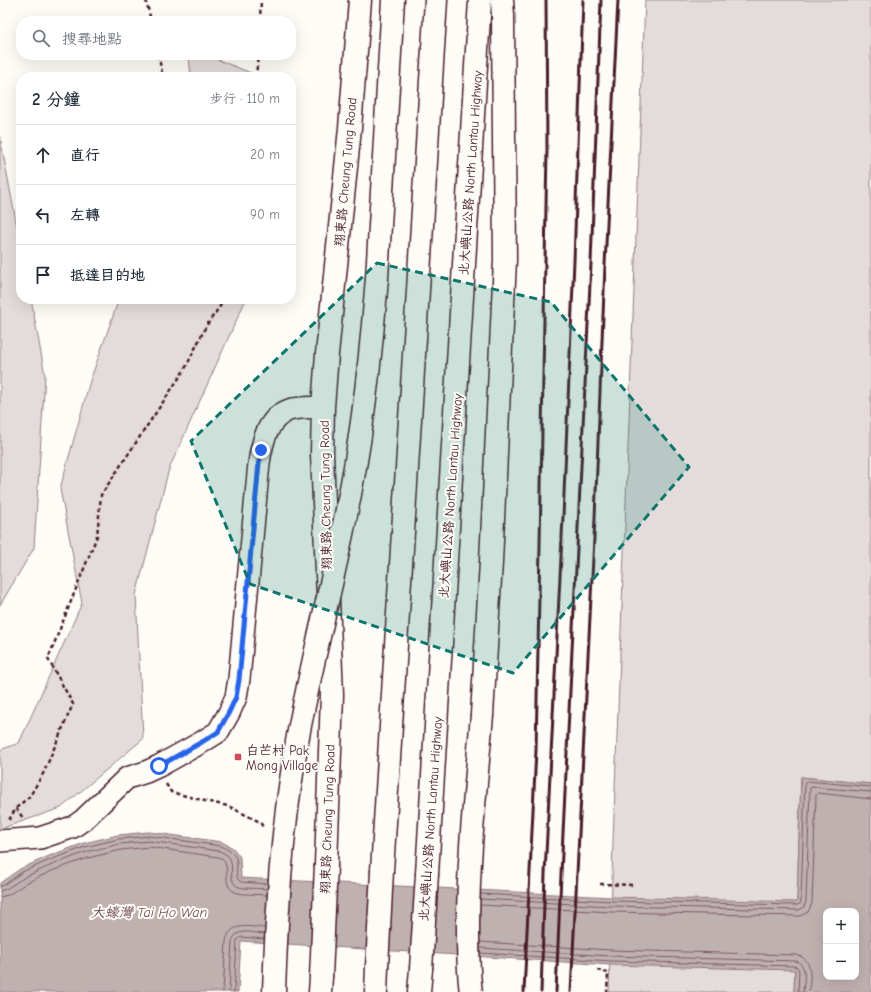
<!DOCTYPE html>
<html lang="zh-TW">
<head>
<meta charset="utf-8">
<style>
	:root { --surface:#fff; --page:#f2f2f3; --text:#1f2937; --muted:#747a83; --line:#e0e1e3 }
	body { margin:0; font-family:"Comic Neue","LXGW WenKai TC",sans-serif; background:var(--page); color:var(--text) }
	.controls { position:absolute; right:12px; bottom:12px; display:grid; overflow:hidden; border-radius:8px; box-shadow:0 4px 16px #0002 }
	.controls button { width:36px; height:36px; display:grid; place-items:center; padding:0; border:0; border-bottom:1px solid var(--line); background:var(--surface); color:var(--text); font:20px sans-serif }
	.stop { position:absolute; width:12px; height:12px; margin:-9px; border:3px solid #2563eb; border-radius:50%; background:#fff }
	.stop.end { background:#2563eb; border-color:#fff; box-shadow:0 1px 4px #0008 }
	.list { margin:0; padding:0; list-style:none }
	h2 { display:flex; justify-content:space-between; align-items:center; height:52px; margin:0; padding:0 16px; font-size:17px }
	h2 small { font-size:13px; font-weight:400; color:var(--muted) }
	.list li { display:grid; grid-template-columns:26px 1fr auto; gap:12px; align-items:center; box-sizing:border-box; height:60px; padding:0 16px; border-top:1px solid var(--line) }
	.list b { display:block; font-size:15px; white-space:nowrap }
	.list em { font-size:13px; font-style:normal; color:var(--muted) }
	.icon { flex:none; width:22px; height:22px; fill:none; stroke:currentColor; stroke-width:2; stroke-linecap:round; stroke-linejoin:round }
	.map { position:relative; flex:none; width:871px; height:992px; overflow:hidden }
	.search { position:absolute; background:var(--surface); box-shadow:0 4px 16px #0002; left:16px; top:16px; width:280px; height:44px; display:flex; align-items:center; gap:10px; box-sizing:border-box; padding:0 14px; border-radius:16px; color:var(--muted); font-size:15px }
	.panel { position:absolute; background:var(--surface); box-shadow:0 4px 16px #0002; left:16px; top:72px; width:280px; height:232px; border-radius:16px }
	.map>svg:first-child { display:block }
	.green { fill:#e3dcda; stroke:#967e82 }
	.water { fill:#c0b1b1; stroke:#91777b; fill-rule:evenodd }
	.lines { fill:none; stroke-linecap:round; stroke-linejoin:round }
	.shore { stroke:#795961; stroke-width:1 }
	.minor-casing { stroke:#4a1f2b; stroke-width:24 }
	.major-casing { stroke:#4a1f2b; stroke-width:25 }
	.highway-casing { stroke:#4a1f2b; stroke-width:25 }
	.path { stroke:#4a1f2b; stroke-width:2.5; stroke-dasharray:4 3; stroke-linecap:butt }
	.minor { stroke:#fdfcf7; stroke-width:21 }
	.major { stroke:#fdfcf7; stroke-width:22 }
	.highway { stroke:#fdfcf7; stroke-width:22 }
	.rail { stroke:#4a1f2b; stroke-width:3 }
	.major-bridge-casing { stroke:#4a1f2b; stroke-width:25; stroke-linecap:butt }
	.highway-bridge-casing { stroke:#4a1f2b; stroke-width:25; stroke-linecap:butt }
	.major-bridge { stroke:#fdfcf7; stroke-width:22 }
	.highway-bridge { stroke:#fdfcf7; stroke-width:22 }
	.route { stroke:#2563eb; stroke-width:5 }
	.marked { fill:#0f766e; fill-opacity:0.2; stroke:#0f766e; stroke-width:3; stroke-dasharray:8 5; stroke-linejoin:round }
	.poi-dot { fill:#d1495b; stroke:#fdfcf7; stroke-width:1.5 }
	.labels { text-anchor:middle; stroke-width:4; stroke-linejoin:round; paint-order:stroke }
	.street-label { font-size:13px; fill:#4a1f2b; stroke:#fdfcf7 }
	.poi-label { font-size:13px; fill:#4a1f2b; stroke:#fdfcf7; text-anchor:start }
	.water-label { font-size:14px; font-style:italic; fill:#73525a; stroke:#fdfcf7 }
</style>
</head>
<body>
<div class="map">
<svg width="871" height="992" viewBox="0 0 871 992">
	<rect width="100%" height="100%" fill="#fdfcf7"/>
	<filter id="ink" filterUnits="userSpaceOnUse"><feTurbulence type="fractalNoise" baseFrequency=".025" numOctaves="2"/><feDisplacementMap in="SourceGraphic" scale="8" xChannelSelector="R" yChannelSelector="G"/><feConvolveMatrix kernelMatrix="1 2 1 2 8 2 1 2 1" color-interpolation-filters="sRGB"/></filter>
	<g filter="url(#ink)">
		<!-- green -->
		<g class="green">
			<path d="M 645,0 L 871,0 L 871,784 L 801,777 L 794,992 L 609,992 L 613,841 Z"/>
			<path d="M 189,55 L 206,55 L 261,77 L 191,77 Z"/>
			<path d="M 0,137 L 21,248 L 21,299 L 31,299 L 45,375 L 34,548 L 0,605 Z"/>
			<path d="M 119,299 L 246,299 L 169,469 L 136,595 L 143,739 L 61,808 L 0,829 L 0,750 L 19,743 L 82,603 L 60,489 L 90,381 Z"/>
		</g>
		<!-- water -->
		<path class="water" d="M 801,777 L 871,784 L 871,992 L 794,992 L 795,970 L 610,965 L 241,941 L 238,992 L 0,992 L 0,883 L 20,869 L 49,856 L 84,843 L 118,835 L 149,832 L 222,842 L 233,848 L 240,857 L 241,878 L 612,897 L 797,902 ZM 826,911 L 856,911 L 856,977 L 826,977 Z"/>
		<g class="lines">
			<!-- shore -->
			<g class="shore">
				<path d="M 0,886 L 4,885 L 22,872 L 50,860 L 85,847 L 119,839 L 149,836 L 221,846 C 227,849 233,852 236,858 C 239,866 233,878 241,882 L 268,884"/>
				<path d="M 0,891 L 6,889 L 25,877 L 52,865 L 86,852 L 120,844 L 149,841 L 219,851 C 222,852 226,854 228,856 C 236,864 226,882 239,887 C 245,889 260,888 267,889"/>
				<path d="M 481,894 L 612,901 L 797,905 L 800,904 L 801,901 L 805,782 L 807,781 L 871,787"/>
				<path d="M 0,897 L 8,895 L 28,882 L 54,870 L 88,858 L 121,850 L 149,847 L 218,857 C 220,858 224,859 225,863 C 230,873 221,888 238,893 C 247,895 258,894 267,895"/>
				<path d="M 480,899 L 611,906 L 799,910 L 804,907 L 806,901 L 810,788 L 812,787 L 871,792"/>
				<path d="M 480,905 L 611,912 L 800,916 L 808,912 L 812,903 L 816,795 L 818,793 L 871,799"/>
				<path d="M 480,942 L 611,950 L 797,955 C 814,960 810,978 809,992"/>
				<path d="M 480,948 L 611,956 L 796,961 C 808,965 804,981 803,992"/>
				<path d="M 480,953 L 611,961 L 794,966 L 797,967 L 799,970 L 798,992"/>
				<path d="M 223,992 L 226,941 C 230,921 250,927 265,928"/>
				<path d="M 229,992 L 232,942 C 235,927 253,933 264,934"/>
				<path d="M 234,992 L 237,940 L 241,937 L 264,939"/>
			</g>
			<defs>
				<path id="minor" d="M 0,841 L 40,838 L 73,827 L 83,820 L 127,778 L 146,772 L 159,766 L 202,742 L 218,732 L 229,713 L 236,697 L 239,679 L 259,463 C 262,443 267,418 289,410 C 299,407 312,408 323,407"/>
				<g id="major">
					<path d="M 326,865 L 332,695 L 322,453 L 323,407 L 327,354 L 350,128 L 360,0"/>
					<path d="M 320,992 L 321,977"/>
				</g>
				<g id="highway">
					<path d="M 377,278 L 393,0"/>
					<path d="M 482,715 L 491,562 L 505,260 L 503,16 L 502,0"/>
					<path d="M 382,871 L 436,0"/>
					<path d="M 427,874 L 480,0"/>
					<path d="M 376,992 L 377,967"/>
					<path d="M 419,992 L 421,969"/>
				</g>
			</defs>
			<!-- minor casing -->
			<use href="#minor" class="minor-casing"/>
			<!-- major casing -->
			<use href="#major" class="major-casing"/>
			<!-- highway casing -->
			<use href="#highway" class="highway-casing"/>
			<!-- path -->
			<g class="path">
				<path d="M 146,0 L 151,21"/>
				<path d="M 260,21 L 261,0"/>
				<path d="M 158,55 L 162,72 L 167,77"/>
				<path d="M 256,77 L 258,55"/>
				<path d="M 166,784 L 171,792 L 205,801 L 228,806 L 260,822 L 263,827"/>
				<path d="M 16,808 L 23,818"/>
				<path d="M 9,820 L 16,808 L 30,796 L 44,772 L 73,704 L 48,659 L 97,536 L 101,495 L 181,375 L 186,367 L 206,326 L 225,299"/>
				<path d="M 600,884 L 635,885"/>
				<path d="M 597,970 L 608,973 L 607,992"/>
			</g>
			<!-- minor -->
			<use href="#minor" class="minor"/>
			<!-- major -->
			<use href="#major" class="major"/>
			<!-- highway -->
			<use href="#highway" class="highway"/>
			<!-- rail -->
			<g class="rail">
				<path d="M 524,992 L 536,750 L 540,545 L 547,149 L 546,0"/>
				<path d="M 541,992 L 545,874 L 563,517 L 574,261 L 583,0"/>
				<path d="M 556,992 L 561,874 L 591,263 L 601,0"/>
				<path d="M 571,992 L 595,518 L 605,265 L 618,0"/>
			</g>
			<defs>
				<path id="major-bridge" d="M 321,977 L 326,865"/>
				<g id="highway-bridge">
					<path d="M 377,967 L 382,871"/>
					<path d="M 421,969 L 427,874"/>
					<path d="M 274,992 C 275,964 276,936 278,909 C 281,851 288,793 298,736 C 313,655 335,575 350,494 C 364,423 371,351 377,278"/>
					<path d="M 471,992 C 468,971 468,949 468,928 C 468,857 476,786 482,715"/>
				</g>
			</defs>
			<!-- major-bridge casing -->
			<use href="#major-bridge" class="major-bridge-casing"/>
			<!-- highway-bridge casing -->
			<use href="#highway-bridge" class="highway-bridge-casing"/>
			<!-- major-bridge -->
			<use href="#major-bridge" class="major-bridge"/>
			<!-- highway-bridge -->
			<use href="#highway-bridge" class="highway-bridge"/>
		</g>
	</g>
	<g class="lines" filter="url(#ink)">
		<!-- route -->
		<path class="route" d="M 159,766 L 202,742 L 218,732 L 229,712 L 236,697 L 239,680 L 259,463 L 261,450"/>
	</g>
	<!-- marked area -->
	<path class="marked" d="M 377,263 L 551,302 L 689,467 L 513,673 L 250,584 L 191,441 Z"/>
	<!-- markers -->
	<rect class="poi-dot" x="234" y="753" width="8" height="8" rx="2"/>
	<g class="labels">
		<!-- street labels -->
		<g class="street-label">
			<text transform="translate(345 172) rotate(-85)" y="5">翔東路 Cheung Tung Road</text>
			<text transform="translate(470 173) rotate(-86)" y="5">北大嶼山公路 North Lantau Highway</text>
			<text transform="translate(325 495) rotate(-91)" y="5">翔東路 Cheung Tung Road</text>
			<text transform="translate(450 496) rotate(-86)" y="5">北大嶼山公路 North Lantau Highway</text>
			<text transform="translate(327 819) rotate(-88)" y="5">翔東路 Cheung Tung Road</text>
			<text transform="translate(430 819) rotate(-86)" y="5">北大嶼山公路 North Lantau Highway</text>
		</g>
		<!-- poi labels -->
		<g class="poi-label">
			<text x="246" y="755">白芒村 Pak<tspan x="246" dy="15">Mong Village</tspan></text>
		</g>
		<!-- water labels -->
		<g class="water-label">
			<text x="149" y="917">大蠔灣 Tai Ho Wan</text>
		</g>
	</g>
</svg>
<div class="controls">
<button>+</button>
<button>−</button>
</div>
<div class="stop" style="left:159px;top:766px"></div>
<div class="stop end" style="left:261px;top:450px"></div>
<div class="search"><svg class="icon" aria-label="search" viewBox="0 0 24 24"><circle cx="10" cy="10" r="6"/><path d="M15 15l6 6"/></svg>搜尋地點</div>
<section class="panel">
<h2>2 分鐘<small>步行 · 110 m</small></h2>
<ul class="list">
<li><svg class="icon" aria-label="ahead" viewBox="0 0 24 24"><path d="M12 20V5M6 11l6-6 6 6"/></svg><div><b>直行</b></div><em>20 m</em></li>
<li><svg class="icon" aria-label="left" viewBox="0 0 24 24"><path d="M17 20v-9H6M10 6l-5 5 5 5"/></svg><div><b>左轉</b></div><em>90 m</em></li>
<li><svg class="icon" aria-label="arrive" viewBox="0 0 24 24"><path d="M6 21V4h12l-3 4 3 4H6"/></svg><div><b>抵達目的地</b></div></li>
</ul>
</section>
</div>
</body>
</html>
